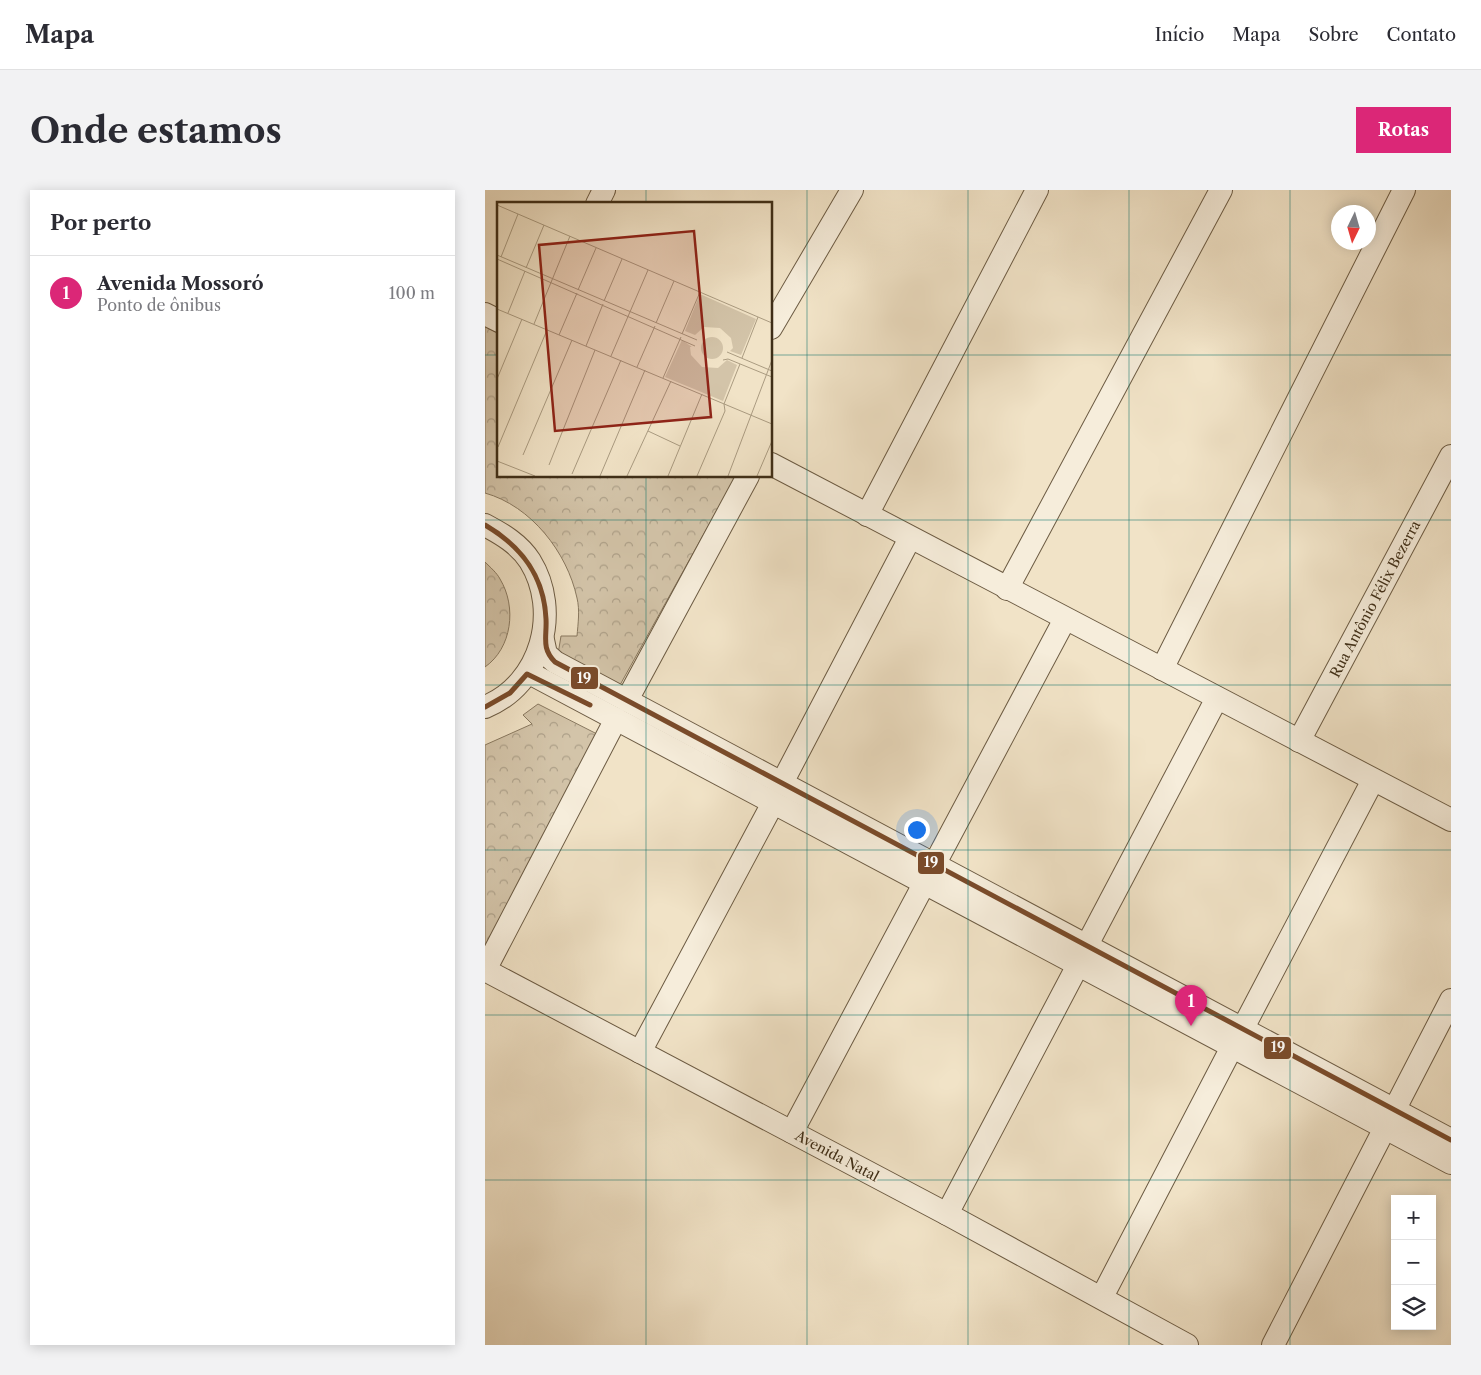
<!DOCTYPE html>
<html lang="pt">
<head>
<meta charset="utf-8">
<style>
	:root { --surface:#fff; --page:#f2f2f3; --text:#2b2b33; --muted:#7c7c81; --line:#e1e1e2; --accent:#db2777 }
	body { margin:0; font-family:"Libre Caslon Text",serif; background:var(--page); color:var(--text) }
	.controls { position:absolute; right:15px; bottom:15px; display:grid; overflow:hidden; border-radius:0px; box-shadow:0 2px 12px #0003 }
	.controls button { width:45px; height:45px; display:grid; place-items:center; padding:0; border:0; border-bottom:1px solid var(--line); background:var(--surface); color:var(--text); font:25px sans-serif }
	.compass { position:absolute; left:846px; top:15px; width:45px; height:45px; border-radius:50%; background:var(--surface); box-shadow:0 2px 12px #0003; rotate:185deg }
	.you { position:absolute; left:431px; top:639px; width:18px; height:18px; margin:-12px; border:4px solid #fff; border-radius:50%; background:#1a73e8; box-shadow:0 0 0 8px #1a73e833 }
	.badge { display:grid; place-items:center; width:32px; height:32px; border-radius:50%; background:var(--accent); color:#fff; font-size:16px; font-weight:700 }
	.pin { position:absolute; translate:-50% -41px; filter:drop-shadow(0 1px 2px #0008) }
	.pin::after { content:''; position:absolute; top:26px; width:18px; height:15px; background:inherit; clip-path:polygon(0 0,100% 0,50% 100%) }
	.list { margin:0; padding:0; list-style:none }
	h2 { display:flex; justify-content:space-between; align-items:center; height:65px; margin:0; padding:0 20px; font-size:21px }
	h2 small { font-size:16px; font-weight:400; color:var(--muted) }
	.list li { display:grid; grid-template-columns:32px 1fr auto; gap:15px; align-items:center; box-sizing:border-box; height:75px; padding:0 20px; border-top:1px solid var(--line) }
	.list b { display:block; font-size:19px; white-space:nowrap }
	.list p { margin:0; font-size:16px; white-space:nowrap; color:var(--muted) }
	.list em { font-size:16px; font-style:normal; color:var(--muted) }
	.icon { flex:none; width:28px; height:28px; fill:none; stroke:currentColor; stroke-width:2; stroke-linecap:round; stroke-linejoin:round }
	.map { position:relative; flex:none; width:966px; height:1155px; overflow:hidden; border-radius:0px }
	header { display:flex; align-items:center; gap:30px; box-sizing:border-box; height:70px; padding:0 25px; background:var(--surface); border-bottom:1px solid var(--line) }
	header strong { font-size:24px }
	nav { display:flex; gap:28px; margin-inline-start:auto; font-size:18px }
	.intro { display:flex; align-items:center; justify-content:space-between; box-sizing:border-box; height:120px; padding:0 30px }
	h1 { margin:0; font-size:35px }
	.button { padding:12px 22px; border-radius:0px; background:var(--accent); color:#fff; font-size:18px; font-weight:700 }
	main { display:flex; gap:30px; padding:0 30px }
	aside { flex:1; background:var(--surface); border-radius:0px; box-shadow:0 2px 12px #0003 }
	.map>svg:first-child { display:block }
	.park { fill:url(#park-crowns); stroke:#897960 }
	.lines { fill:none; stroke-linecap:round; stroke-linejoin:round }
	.minor-casing { stroke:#6c5b43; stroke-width:24 }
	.minor { stroke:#f6eddb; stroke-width:22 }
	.bus-1-casing { stroke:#f6eddb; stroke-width:9 }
	.bus-1 { stroke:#7a4b2a; stroke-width:5 }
	.grid { fill:none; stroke:#0f766e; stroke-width:1; stroke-opacity:0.55 }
	.labels { text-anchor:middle; stroke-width:4; stroke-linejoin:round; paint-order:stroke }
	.street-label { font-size:14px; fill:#3f2e17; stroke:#f6eddb }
	.inset-road { fill:none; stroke:#aa9b81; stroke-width:1 }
	.view { fill:#8f2418; fill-opacity:0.15; stroke:#8f2418; stroke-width:2.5 }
	.inset-edge { fill:none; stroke:#3f2e17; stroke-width:2.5 }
	.line-badge { stroke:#f6eddb; stroke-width:2 }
	.badge-label { font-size:14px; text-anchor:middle; font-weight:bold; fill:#fff }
</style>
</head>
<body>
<header>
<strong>Mapa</strong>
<nav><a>Início</a><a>Mapa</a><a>Sobre</a><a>Contato</a></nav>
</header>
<div class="intro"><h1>Onde estamos</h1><a class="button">Rotas</a></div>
<main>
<aside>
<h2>Por perto<small></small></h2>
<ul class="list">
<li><span class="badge">1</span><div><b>Avenida Mossoró</b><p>Ponto de ônibus</p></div><em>100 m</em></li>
</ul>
</aside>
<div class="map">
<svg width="966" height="1155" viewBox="0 0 966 1155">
	<defs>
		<pattern id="park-crowns" width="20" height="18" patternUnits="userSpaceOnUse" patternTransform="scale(1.25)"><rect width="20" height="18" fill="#d3c4a9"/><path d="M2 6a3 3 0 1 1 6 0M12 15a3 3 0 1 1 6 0" fill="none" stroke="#ada089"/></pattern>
	</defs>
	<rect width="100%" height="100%" fill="#f1e3c7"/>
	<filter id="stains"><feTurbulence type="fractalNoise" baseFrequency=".004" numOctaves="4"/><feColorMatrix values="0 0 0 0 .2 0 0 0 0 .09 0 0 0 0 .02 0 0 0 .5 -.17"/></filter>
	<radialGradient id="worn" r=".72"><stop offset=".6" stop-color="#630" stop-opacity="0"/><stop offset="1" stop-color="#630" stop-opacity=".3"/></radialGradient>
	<!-- park -->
	<g class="park">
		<path d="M 0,136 L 14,144 L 14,286 L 251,286 L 135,495 L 73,464 L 76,446 L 92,446 C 93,434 95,420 92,408 C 82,362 46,316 0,303 Z"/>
		<path d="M 0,372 C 5,377 12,383 15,389 C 32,417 27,458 0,477 Z"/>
		<path d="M 53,514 L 114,545 L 0,761 L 0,555 L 47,534 L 38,525 Z"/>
	</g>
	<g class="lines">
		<defs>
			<g id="minor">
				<path d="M 112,14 L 119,0"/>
				<path d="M 0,124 L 14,131"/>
				<path d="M 286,138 L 367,0"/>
				<path d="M 286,274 L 966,630"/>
				<path d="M 382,325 L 552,0"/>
				<path d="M 0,335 C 17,344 34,354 45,371 C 76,421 57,494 0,517"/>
				<path d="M 522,399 L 736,0"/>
				<path d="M 58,450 L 61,464 L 70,472 L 966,950"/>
				<path d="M 677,479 L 919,0"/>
				<path d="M 42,484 L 50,486 L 966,973"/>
				<path d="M 142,510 L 263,286"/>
				<path d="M 814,551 L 966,266"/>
				<path d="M 297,593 L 425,348"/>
				<path d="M 602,755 L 732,508"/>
				<path d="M 0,780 L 462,1024 L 702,1155"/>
				<path d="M 0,780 L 131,529"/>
				<path d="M 758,838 L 888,590"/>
				<path d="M 155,862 L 288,613"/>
				<path d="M 307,942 L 580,429"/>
				<path d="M 462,1024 L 593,775"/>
				<path d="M 617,1107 L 747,857"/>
				<path d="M 788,1155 L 966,810"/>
			</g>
		</defs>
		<!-- minor casing -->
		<use href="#minor" class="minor-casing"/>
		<!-- minor -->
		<use href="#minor" class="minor"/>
		<defs>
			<g id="bus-1">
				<path d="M 0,335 C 36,356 59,385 61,429 C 62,447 56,458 70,472 L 966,950"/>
				<path d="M 0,517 L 25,503 L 42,484 L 105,515"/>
			</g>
		</defs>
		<!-- bus-1 casing -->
		<use href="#bus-1" class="bus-1-casing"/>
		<!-- bus-1 -->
		<use href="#bus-1" class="bus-1"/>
	</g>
	<!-- grid -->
	<path class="grid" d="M 161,0 L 161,14M 322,0 L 322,1155M 483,0 L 483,1155M 644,0 L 644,1155M 805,0 L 805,1155M 0,165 L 14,165M 286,165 L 966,165M 161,286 L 161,1155M 0,330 L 966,330M 0,495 L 966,495M 0,660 L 966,660M 0,825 L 966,825M 0,990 L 966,990"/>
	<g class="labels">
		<!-- street labels -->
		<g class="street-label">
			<text transform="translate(890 409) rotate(-62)" y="5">Rua Antônio Félix Bezerra</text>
			<text transform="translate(352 966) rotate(28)" y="5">Avenida Natal</text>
		</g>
	</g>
	<!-- overview -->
	<g transform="translate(12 12)">
		<rect width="275" height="275" fill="#f1e3c7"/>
		<path d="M 203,92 L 259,117 L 244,153 L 233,149 L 236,146 L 234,136 L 223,126 L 207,125 L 198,133 L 188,129 ZM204 146a11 11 0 1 1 22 0a11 11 0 1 1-22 0ZM 185,138 L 195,145 L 193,145 L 194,153 L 205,165 L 221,166 L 230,158 L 240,163 L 226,199 L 168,175 Z" fill="#d3c4a9"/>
		<path class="inset-road" d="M 0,3 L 275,121M 0,53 L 200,138M 4,55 L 21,12M 0,57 L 198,144M 29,66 L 47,23M 81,88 L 99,46M 107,99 L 125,57M 0,107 L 275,222M 11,111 L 28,69M 159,121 L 177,79M 37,122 L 73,34M 185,132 L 203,90M 62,133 L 80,91M 89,144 L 106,102M 230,150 L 275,169M 114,154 L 151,68M 245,156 L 261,115M 226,158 L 231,157 L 275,175M 140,165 L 158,124M 166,176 L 184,135M 0,177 L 25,117M 151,229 L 183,244M 1,245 L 50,128M 26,253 L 75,138M 0,259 L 38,274M 52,263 L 98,148M 75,272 L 124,158M 103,274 L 148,168M 130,274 L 174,179M 171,274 L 205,192M 200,274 L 228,209 L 227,202 L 243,162M 231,274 L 275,158M 260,274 L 275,239"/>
		<path class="view" d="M 197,29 L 214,215 L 58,229 L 42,43 Z"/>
		<rect width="275" height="275" class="inset-edge"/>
	</g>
	<g class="line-badge">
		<rect x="85" y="476" width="29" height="24" rx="5" fill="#7a4b2a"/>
		<rect x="432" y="661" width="28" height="24" rx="5" fill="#7a4b2a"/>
		<rect x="778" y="846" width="29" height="24" rx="5" fill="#7a4b2a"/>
	</g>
	<g class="badge-label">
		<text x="99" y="493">19</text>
		<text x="446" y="677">19</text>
		<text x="793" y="862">19</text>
	</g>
	<rect width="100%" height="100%" filter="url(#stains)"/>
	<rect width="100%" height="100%" fill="url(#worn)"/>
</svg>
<div class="controls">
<button>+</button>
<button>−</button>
<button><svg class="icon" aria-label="layers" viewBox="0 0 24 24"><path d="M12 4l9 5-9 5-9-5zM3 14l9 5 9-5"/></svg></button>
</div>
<svg class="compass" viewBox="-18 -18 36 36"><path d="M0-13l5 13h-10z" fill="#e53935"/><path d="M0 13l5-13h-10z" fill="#7c7c81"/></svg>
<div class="you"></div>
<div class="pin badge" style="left:706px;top:836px">1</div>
</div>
</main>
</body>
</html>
